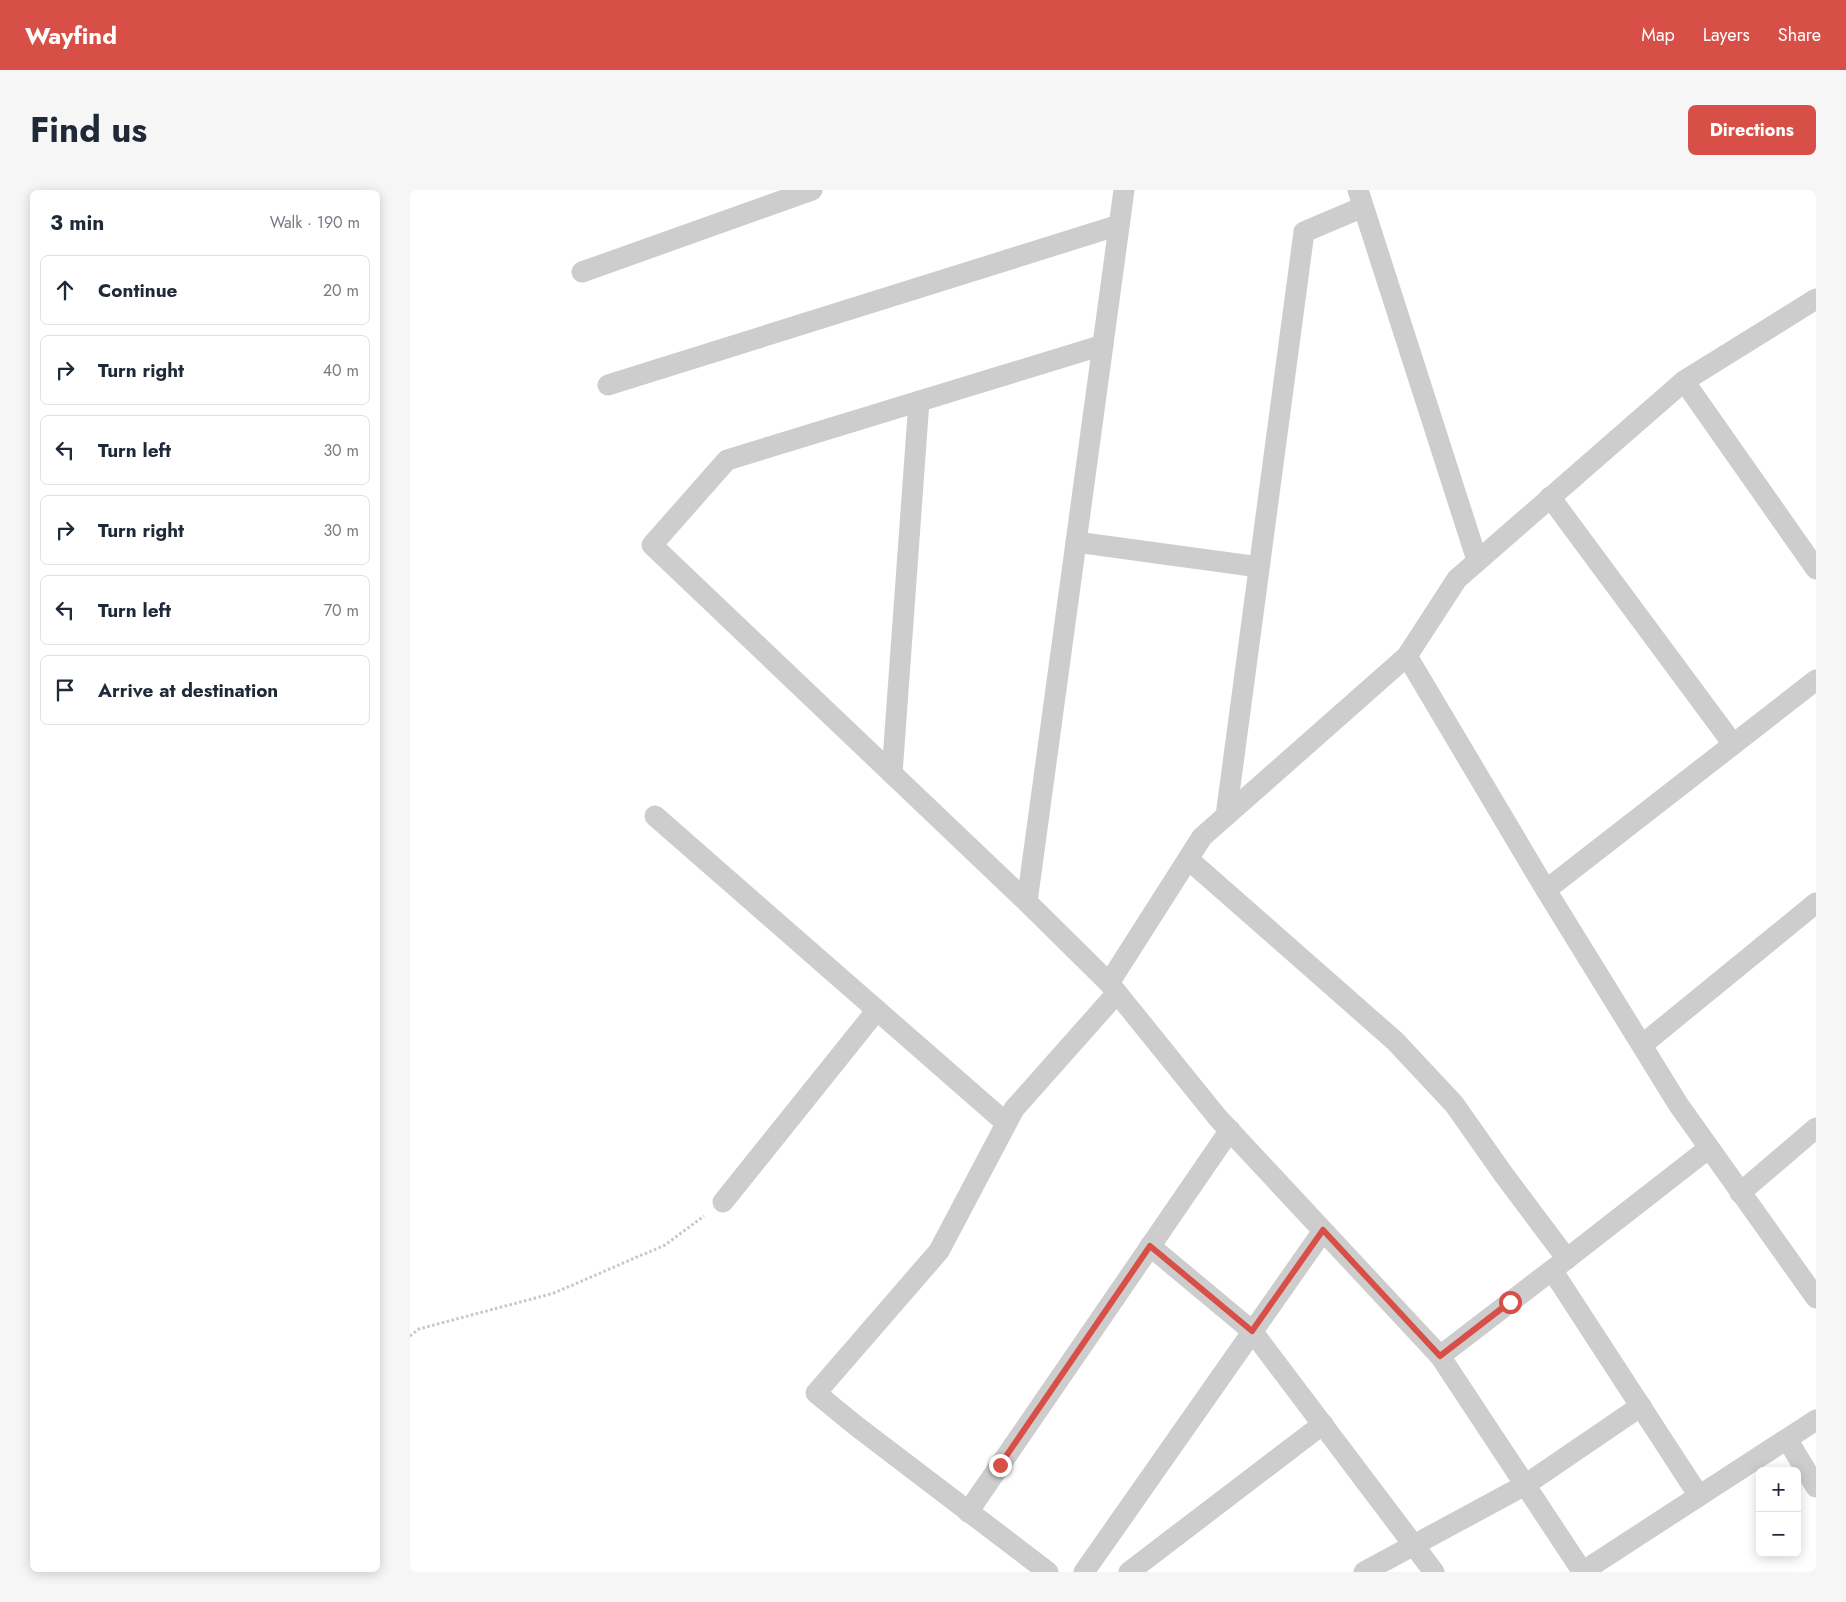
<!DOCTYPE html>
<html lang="en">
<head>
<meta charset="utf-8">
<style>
	:root { --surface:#fff; --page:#f6f6f7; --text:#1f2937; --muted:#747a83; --line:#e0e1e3; --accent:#d74f47 }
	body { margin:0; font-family:Jost,sans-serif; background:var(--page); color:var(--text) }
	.controls { position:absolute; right:15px; bottom:15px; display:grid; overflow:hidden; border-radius:8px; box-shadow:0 2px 12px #0003 }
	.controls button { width:45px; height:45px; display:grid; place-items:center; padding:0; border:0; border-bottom:1px solid var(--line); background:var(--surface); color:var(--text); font:25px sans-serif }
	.stop { position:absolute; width:15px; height:15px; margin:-11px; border:4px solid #d74f47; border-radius:50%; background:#fff }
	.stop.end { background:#d74f47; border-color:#fff; box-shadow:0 1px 5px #0008 }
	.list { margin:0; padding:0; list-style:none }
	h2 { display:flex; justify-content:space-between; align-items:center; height:65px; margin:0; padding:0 20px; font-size:21px }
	h2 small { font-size:16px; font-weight:400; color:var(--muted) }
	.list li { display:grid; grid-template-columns:32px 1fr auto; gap:15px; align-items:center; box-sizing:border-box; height:70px; margin:0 10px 10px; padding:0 10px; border:1px solid var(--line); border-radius:8px }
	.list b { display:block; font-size:19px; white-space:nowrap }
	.list em { font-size:16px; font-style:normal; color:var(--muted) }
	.icon { flex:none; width:28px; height:28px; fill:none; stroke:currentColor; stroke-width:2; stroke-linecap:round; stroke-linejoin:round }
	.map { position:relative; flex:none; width:1406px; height:1382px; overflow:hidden; border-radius:8px }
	header { display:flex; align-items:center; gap:30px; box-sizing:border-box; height:70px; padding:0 25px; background:var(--accent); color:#fff }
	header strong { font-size:24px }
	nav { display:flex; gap:28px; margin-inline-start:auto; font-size:18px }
	.intro { display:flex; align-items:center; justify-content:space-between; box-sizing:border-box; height:120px; padding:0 30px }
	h1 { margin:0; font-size:35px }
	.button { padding:12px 22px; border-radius:8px; background:var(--accent); color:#fff; font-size:18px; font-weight:700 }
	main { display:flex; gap:30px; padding:0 30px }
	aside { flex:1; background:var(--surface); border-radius:8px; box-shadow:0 2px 12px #0003 }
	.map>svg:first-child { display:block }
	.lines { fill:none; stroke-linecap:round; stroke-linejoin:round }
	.path { stroke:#c7c7c7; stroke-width:3; stroke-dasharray:2.5 2.5; stroke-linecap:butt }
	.street { stroke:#cdcdcd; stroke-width:21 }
	.route { stroke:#d74f47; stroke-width:6 }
</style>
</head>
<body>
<header>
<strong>Wayfind</strong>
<nav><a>Map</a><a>Layers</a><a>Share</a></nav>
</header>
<div class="intro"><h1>Find us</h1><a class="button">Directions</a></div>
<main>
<aside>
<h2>3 min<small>Walk · 190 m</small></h2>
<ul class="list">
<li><svg class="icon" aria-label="ahead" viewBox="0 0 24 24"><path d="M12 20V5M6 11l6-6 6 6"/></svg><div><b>Continue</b></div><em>20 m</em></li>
<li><svg class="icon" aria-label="right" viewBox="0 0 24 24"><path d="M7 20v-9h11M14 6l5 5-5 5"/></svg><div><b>Turn right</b></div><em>40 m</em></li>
<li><svg class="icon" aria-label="left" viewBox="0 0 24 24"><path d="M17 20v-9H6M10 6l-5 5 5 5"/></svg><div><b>Turn left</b></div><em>30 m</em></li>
<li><svg class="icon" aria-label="right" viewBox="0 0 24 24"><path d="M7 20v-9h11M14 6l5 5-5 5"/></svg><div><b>Turn right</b></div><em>30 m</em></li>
<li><svg class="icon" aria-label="left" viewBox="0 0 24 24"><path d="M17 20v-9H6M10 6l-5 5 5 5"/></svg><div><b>Turn left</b></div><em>70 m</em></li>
<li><svg class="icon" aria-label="arrive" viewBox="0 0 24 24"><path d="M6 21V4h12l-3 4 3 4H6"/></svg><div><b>Arrive at destination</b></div></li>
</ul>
</aside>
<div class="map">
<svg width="1406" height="1382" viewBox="0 0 1406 1382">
	<rect width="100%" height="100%" fill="#fff"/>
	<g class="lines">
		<!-- path -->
		<path class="path" d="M 0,1146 L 9,1139 L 144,1103 L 255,1055 L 294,1026"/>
		<!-- street -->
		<g class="street">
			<path d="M 948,0 L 1067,370"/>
			<path d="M 172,82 L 402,0"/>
			<path d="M 1274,191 L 1406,379"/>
			<path d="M 198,195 L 709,35"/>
			<path d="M 1140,307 L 1323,554"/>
			<path d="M 666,352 L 849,377"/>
			<path d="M 997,466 L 1136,700 L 1268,914 L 1406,1108"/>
			<path d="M 482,584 L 509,211"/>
			<path d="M 245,626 L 596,933"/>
			<path d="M 816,626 L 894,42 L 953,17"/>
			<path d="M 778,669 L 985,851 L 1044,914 L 1094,985 L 1157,1069"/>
			<path d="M 1136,700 L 1406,490"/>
			<path d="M 617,712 L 242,355 L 317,270 L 693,155"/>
			<path d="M 699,793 L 617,712 L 714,0"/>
			<path d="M 1232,855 L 1406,713"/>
			<path d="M 1330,1003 L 1406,938"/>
			<path d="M 313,1012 L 467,820"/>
			<path d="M 740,1056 L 842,1141 L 1024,1382"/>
			<path d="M 1145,1078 L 1299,958"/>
			<path d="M 1030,1166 L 1142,1080 L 1289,1306"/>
			<path d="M 1377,1249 L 1406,1297"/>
			<path d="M 558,1322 L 820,940"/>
			<path d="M 1172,1381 L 1030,1166 L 808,928 L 699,793 L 792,647 L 997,466 L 1047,389 L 1274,191 L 1406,109"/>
			<path d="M 638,1382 L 445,1235 L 406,1203 L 529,1061 L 604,919 L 707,803"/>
			<path d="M 674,1382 L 913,1041"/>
			<path d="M 719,1382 L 913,1234"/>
			<path d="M 954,1382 L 1115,1295 L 1231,1216"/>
			<path d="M 1172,1382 L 1406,1230"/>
		</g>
	</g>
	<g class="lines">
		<!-- route -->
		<path class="route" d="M 590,1275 L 740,1056 L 842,1141 L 913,1040 L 1030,1166 L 1100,1112"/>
	</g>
</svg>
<div class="controls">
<button>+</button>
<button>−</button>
</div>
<div class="stop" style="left:1100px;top:1112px"></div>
<div class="stop end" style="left:590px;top:1275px"></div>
</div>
</main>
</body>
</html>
